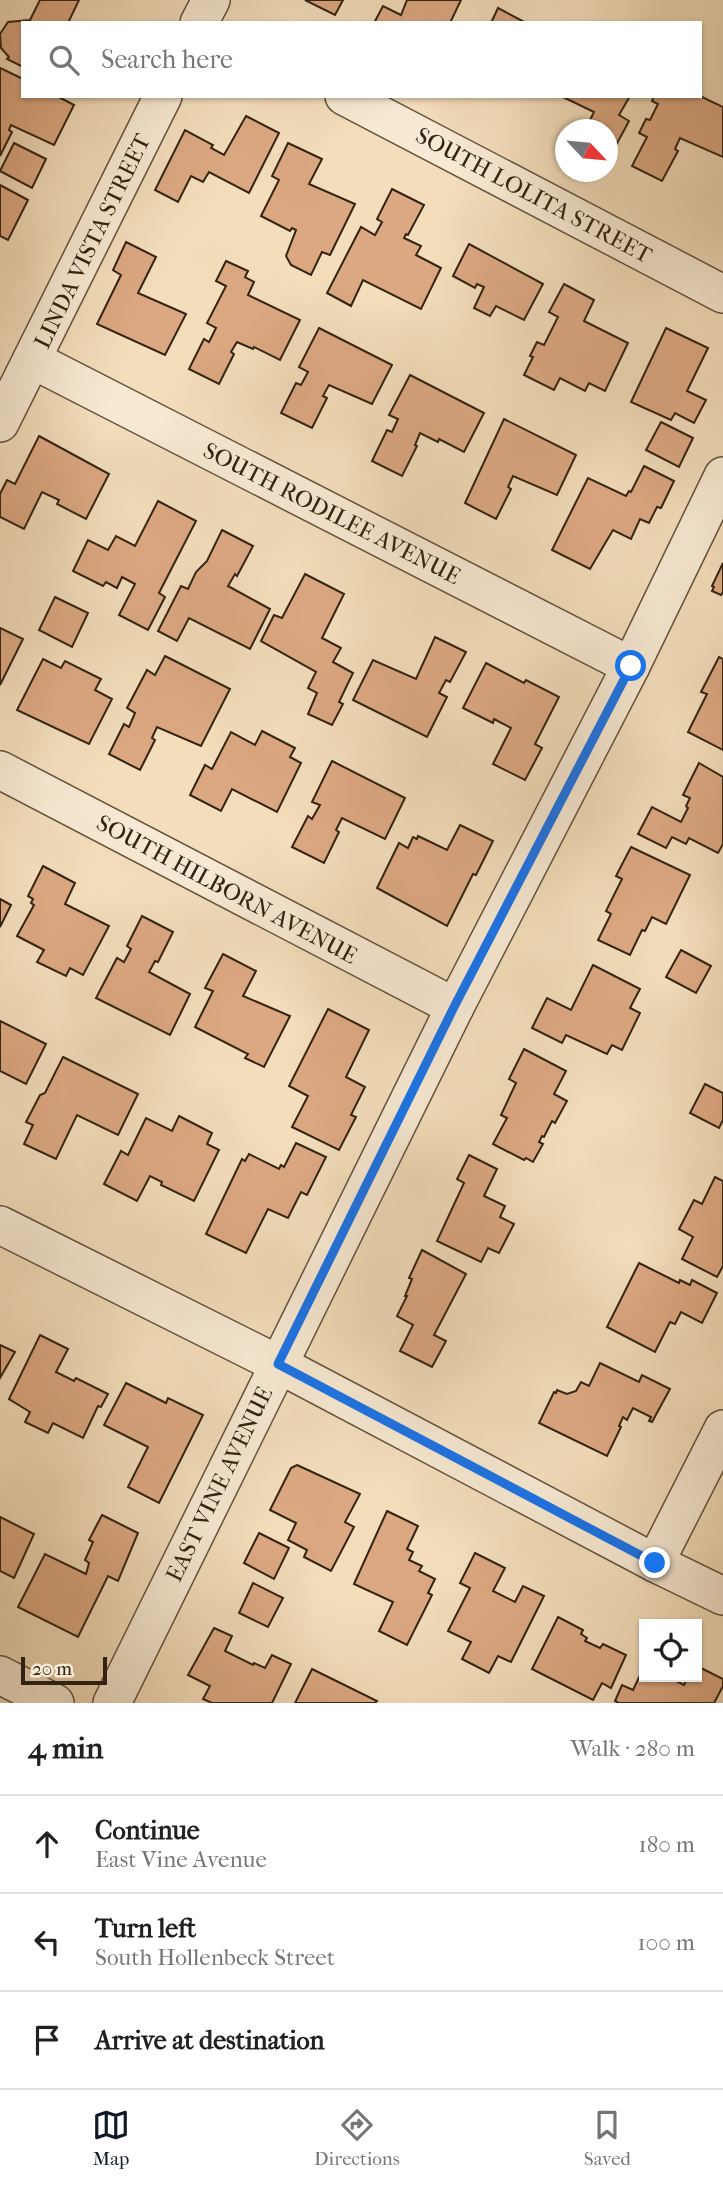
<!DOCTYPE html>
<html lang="en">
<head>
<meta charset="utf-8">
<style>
	:root { --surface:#fff; --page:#f2f2f2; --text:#202124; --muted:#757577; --line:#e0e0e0; --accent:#111827 }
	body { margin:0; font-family:"IM FELL French Canon",serif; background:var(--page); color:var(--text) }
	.controls { position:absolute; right:21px; bottom:21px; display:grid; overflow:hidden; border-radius:0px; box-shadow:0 2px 5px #0004 }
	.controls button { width:63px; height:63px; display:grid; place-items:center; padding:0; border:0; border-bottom:2px solid var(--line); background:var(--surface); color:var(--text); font:35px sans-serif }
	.compass { position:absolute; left:555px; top:119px; width:63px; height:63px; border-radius:50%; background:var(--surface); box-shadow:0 2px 5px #0004; rotate:116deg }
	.scale { position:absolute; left:21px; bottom:18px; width:86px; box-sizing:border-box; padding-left:7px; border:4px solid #322312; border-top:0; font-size:19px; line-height:24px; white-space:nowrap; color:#322312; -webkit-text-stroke:5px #f7e9d3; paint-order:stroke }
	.stop { position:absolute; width:21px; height:21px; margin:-16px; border:5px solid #1a73e8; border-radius:50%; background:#fff }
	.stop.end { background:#1a73e8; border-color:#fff; box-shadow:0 2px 7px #0008 }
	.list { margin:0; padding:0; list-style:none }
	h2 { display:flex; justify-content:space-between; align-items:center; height:91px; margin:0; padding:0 28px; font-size:30px }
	h2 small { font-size:23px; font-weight:400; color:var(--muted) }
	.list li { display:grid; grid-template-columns:46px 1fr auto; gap:21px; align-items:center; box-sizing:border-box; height:98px; padding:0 28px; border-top:2px solid var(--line) }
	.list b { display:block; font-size:26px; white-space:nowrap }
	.list p { margin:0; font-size:23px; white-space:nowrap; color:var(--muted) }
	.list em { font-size:23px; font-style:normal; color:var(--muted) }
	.icon { flex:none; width:38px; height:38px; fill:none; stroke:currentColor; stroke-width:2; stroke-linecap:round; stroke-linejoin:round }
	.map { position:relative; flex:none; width:723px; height:1703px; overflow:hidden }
	.search { position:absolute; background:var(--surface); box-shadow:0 2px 5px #0004; left:21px; right:21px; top:21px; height:77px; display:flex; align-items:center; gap:18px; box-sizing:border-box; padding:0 24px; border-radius:0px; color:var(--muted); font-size:26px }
	.sheet { height:385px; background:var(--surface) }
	nav { display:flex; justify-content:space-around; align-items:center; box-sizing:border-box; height:98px; border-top:2px solid var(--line); background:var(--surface); font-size:19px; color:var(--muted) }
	nav a { display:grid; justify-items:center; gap:4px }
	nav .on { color:var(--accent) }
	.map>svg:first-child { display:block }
	.building { fill:#dca882; stroke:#322312; stroke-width:2 }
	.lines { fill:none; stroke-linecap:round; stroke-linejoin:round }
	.minor-casing { stroke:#62523c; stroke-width:40 }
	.minor { stroke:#f7e9d3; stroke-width:37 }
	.route { stroke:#1a73e8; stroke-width:9 }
	.labels { text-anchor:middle; stroke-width:5; stroke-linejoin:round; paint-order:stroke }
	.street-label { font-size:23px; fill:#322312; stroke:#f7e9d3 }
</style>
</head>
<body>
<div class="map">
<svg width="723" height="1703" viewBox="0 0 723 1703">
	<rect width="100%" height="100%" fill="#f3ddbb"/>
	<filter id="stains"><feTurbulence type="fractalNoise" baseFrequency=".00286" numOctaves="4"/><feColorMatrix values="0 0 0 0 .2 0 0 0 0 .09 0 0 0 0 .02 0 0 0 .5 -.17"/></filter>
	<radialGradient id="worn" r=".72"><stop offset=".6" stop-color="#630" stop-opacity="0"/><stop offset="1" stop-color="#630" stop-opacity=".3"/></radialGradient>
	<!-- building -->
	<g class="building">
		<path d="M 40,0 L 79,0 L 68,23 L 23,23 L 23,67 L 7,59 L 9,57 L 1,48 L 0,34 L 8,22 L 30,20 Z"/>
		<path d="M 305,0 L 343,0 L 335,15 Z"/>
		<path d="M 407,0 L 461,0 L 450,23 L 374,23 L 383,6 L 401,15 Z"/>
		<path d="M 498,8 L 526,23 L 491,23 Z"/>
		<path d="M 0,68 L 23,79 L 23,96 L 57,96 L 74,105 L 54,145 L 11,125 L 9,130 L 12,132 L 0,156 Z"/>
		<path d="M 561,96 L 630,96 L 619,115 L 629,121 L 614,149 L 608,146 L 608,130 L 585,130 L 594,112 Z"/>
		<path d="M 654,96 L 700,96 L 723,107 L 723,157 L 680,138 L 675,149 L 678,151 L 662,181 L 632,166 L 647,137 L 639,133 L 646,119 L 650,120 L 658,104 L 652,101 Z"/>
		<path d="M 246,116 L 279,133 L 249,193 L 209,172 L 203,182 L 191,176 L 178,202 L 155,190 L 185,130 L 213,145 L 211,148 L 224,155 Z"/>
		<path d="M 14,143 L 46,159 L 32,188 L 0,171 Z"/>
		<path d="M 288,143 L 322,159 L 309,184 L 355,204 L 330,255 L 322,252 L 311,275 L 291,265 L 286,256 L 296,230 L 292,228 L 290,231 L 261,216 L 279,180 L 272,176 Z"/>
		<path d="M 0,185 L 28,200 L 8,240 L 0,236 Z"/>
		<path d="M 392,189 L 424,205 L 408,235 L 406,234 L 404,238 L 421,246 L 416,255 L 441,268 L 421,309 L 363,280 L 351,306 L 327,293 L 361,227 L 375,235 L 382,222 L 377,219 Z"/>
		<path d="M 126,242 L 156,257 L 138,293 L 186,314 L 165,355 L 97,324 L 121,275 L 113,270 Z"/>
		<path d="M 469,244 L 543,284 L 524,320 L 496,306 L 490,316 L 474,308 L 484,287 L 477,284 L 475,288 L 453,276 Z"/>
		<path d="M 226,261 L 248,271 L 245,277 L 254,282 L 248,295 L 300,320 L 280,360 L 254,347 L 253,349 L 237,342 L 231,352 L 234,354 L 219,384 L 189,369 L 204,339 L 209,342 L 216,328 L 207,323 L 226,286 L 216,281 Z"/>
		<path d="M 564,284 L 594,300 L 584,321 L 628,343 L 605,391 L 589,383 L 585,391 L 560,378 L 554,390 L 524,375 L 533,357 L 530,356 L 537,342 L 544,345 L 558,317 L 549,312 Z"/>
		<path d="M 319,328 L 392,365 L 372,404 L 329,385 L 323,396 L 327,398 L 312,428 L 281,413 L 296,383 L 301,385 L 308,372 L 299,367 Z"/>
		<path d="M 666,328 L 708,348 L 687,391 L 706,400 L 694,423 L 675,413 L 671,420 L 631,402 Z"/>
		<path d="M 410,375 L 484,413 L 464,452 L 439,439 L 438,442 L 420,433 L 415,445 L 417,446 L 402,476 L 372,461 L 387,430 L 392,432 L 398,419 L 389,415 Z"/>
		<path d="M 504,419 L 576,455 L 557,495 L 513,476 L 508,487 L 511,489 L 496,519 L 465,503 Z"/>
		<path d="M 661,422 L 693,438 L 679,467 L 646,450 Z"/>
		<path d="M 39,436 L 109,474 L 86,519 L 57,504 L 59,500 L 42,492 L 24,529 L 0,517 L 0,494 L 7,480 L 15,484 Z"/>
		<path d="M 644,466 L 674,481 L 661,508 L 657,507 L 649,523 L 640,519 L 631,539 L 613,530 L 590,569 L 552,550 L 588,478 L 626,496 L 629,491 L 631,492 Z"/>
		<path d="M 158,501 L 196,521 L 159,593 L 165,597 L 148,630 L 119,615 L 135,584 L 122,577 L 117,588 L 106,582 L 103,586 L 73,571 L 88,540 L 108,550 L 116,536 L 135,546 Z"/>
		<path d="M 222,530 L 253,546 L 237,576 L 235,574 L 228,586 L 270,609 L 250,649 L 189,618 L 177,641 L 158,631 L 181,586 L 188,589 L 196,572 L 207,561 Z"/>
		<path d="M 723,563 L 723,592 L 721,595 L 712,591 L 714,587 L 712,586 Z"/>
		<path d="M 305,574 L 344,594 L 322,638 L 341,648 L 333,662 L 353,673 L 339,702 L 343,704 L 332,725 L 308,714 L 317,693 L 308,688 L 316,672 L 261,641 L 274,615 L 282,618 Z"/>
		<path d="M 55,597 L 88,613 L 72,647 L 39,630 Z"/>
		<path d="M 0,628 L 23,639 L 0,685 Z"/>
		<path d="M 435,637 L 466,652 L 450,682 L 446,680 L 439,693 L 447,697 L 427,737 L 353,700 L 373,660 L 416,679 Z"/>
		<path d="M 165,656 L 230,689 L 201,746 L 157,727 L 152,738 L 155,740 L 140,770 L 109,754 L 124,724 L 129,727 L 135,713 L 127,708 L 147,670 L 155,675 Z"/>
		<path d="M 719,657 L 723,659 L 723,750 L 688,732 L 707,694 L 701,692 Z"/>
		<path d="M 43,659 L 61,668 L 65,661 L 101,679 L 95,690 L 112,699 L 89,744 L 17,710 Z"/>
		<path d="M 486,663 L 524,683 L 526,680 L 559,697 L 535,744 L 542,748 L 525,780 L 493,764 L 511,728 L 494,719 L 493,723 L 463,708 Z"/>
		<path d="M 262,731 L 295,748 L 290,757 L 301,763 L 277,812 L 232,789 L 221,811 L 190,795 L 205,765 L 212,769 L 231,732 L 255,745 Z"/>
		<path d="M 332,761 L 405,798 L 385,839 L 342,818 L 336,830 L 339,832 L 324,863 L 292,847 L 308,816 L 312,819 L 320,805 L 312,802 Z"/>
		<path d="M 699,763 L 723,777 L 723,844 L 718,853 L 689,838 L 686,844 L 672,837 L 666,848 L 638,834 L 652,807 L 681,822 L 688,808 L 686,806 L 690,798 L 683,795 Z"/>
		<path d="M 460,825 L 493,841 L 476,875 L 473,874 L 447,926 L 377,888 L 399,843 L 408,848 L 413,837 L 417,839 L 418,836 L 447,850 Z"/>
		<path d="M 631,847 L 690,875 L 666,924 L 652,917 L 645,931 L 642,930 L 630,955 L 598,940 L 611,914 L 606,911 L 622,879 L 616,876 Z"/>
		<path d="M 43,866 L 75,883 L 65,904 L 109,926 L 83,975 L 70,968 L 66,976 L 37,962 L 44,950 L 17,936 L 34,905 L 31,903 L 33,899 L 28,896 Z"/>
		<path d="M 0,899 L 11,905 L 0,927 Z"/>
		<path d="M 142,916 L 173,932 L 158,962 L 155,961 L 149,972 L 190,994 L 170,1035 L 96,998 L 117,958 L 124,962 L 131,949 L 127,946 Z"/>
		<path d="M 681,950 L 711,966 L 696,993 L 666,977 Z"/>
		<path d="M 223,954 L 256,971 L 243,996 L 290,1016 L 264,1067 L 245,1058 L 248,1054 L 195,1027 L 213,991 L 205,988 Z"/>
		<path d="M 593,965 L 640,989 L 630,1008 L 640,1013 L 622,1050 L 612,1045 L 607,1054 L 566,1035 L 562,1043 L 532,1028 L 547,998 L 571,1010 Z"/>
		<path d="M 328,1009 L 369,1030 L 346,1077 L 365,1087 L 351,1115 L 356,1117 L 339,1150 L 292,1127 L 308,1096 L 289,1086 Z"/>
		<path d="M 0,1021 L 46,1044 L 26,1084 L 0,1071 Z"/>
		<path d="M 524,1049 L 566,1071 L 554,1094 L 567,1101 L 555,1123 L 552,1121 L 544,1137 L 542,1136 L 539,1142 L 543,1144 L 533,1162 L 526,1158 L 524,1160 L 493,1144 L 507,1118 L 501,1115 L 516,1083 L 509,1079 Z"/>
		<path d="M 63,1057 L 138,1094 L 118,1135 L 77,1115 L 56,1159 L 24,1144 L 33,1125 L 26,1122 L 40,1095 L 45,1093 Z"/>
		<path d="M 705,1084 L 723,1093 L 723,1120 L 719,1128 L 690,1113 Z"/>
		<path d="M 179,1116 L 212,1133 L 207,1144 L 219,1150 L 194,1201 L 161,1185 L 162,1182 L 150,1176 L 137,1201 L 104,1184 L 121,1151 L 128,1155 L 146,1118 L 172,1131 Z"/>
		<path d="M 296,1143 L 326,1157 L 307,1195 L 301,1192 L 288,1218 L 268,1209 L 246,1253 L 206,1234 L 242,1159 L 245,1161 L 249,1154 L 279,1169 L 281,1165 L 284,1167 Z"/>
		<path d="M 469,1155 L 497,1169 L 484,1196 L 505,1206 L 500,1217 L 514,1224 L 499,1253 L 488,1248 L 481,1262 L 437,1241 L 464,1183 L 457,1179 Z"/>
		<path d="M 715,1177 L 723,1181 L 723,1266 L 717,1277 L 682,1259 L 693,1237 L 679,1229 L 694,1200 L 702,1204 Z"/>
		<path d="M 422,1250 L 466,1274 L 434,1335 L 446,1341 L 432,1367 L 400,1351 L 413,1325 L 397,1316 L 407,1296 L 405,1296 L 412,1279 L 409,1278 Z"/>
		<path d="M 639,1263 L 679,1283 L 680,1280 L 690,1285 L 692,1280 L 717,1293 L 702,1323 L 681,1312 L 675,1324 L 670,1322 L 655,1352 L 607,1327 Z"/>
		<path d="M 40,1335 L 68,1349 L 56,1372 L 74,1381 L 76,1378 L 108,1394 L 101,1407 L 98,1406 L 83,1438 L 53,1423 L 48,1433 L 25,1422 L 30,1412 L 9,1399 Z"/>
		<path d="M 0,1345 L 15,1352 L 0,1378 Z"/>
		<path d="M 600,1363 L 639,1382 L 642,1375 L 670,1389 L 652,1422 L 649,1421 L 651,1417 L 633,1408 L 627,1420 L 623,1417 L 619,1426 L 621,1427 L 607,1456 L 539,1423 L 554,1392 L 556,1393 L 557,1390 L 567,1394 L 576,1391 L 581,1382 L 589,1386 Z"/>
		<path d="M 126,1383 L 166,1403 L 168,1398 L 203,1415 L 159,1503 L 128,1487 L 148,1447 L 104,1425 Z"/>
		<path d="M 297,1465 L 360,1494 L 345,1522 L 354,1527 L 331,1571 L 304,1557 L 307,1550 L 288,1540 L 296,1523 L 270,1510 L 291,1468 Z"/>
		<path d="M 387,1511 L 418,1526 L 407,1549 L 413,1552 L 409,1560 L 422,1566 L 419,1571 L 435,1579 L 428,1593 L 432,1595 L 407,1645 L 379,1631 L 393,1602 L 354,1584 Z"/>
		<path d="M 102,1515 L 138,1533 L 118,1581 L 108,1576 L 78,1637 L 18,1607 L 45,1554 L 86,1574 L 89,1563 L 85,1560 L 93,1542 L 89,1540 Z"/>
		<path d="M 0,1517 L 34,1534 L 14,1578 L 0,1571 Z"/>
		<path d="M 259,1533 L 289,1548 L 274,1579 L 244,1563 Z"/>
		<path d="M 475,1553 L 505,1568 L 493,1591 L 515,1602 L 523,1586 L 544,1596 L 511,1662 L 498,1656 L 489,1673 L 462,1659 L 471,1642 L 448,1631 L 470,1588 L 460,1583 Z"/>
		<path d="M 253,1583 L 283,1598 L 268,1627 L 239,1613 Z"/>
		<path d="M 558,1617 L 583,1630 L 581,1634 L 587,1638 L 585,1641 L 600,1648 L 603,1644 L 626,1655 L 611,1688 L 602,1683 L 593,1700 L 532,1669 Z"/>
		<path d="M 214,1628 L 232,1636 L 225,1651 L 253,1665 L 254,1663 L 265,1668 L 272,1655 L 291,1664 L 272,1703 L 212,1703 L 203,1699 L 210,1686 L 188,1675 Z"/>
		<path d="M 697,1666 L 723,1679 L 723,1686 L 714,1703 L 619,1703 L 615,1701 L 622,1685 L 633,1690 L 644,1667 L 644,1677 L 668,1677 L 684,1685 L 688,1677 L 697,1677 Z"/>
		<path d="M 312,1669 L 377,1701 L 375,1703 L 295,1703 Z"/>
	</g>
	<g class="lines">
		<defs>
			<g id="minor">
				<path d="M 199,23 L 211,0"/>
				<path d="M 344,96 L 723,294"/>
				<path d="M 33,360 L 631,666"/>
				<path d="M 0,423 L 163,96"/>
				<path d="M 0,770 L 455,1007"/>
				<path d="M 0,1225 L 278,1364 L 655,1563 L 723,1596"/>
				<path d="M 655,1563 L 723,1429"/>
				<path d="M 0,1675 L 55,1703"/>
				<path d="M 112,1703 L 455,1007 L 631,666 L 723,476"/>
			</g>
		</defs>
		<!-- minor casing -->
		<use href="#minor" class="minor-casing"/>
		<!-- minor -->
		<use href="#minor" class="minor"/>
	</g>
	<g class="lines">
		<!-- route -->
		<path class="route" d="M 631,666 L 454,1007 L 278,1364 L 655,1563"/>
	</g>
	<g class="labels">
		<!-- street labels -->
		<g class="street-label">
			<text transform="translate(534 195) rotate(28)" y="8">SOUTH LOLITA STREET</text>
			<text transform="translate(92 241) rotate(-64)" y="8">LINDA VISTA STREET</text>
			<text transform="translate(332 513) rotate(27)" y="8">SOUTH RODILEE AVENUE</text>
			<text transform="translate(227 889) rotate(28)" y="8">SOUTH HILBORN AVENUE</text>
			<text transform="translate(219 1484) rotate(-64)" y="8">EAST VINE AVENUE</text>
		</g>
	</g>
	<rect width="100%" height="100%" filter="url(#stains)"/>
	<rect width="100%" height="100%" fill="url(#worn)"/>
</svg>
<div class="controls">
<button><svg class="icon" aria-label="locate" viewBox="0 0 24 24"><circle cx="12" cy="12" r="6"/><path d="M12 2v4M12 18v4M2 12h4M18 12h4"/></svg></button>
</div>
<svg class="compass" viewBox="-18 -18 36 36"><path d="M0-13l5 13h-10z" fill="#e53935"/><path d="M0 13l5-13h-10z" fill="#757577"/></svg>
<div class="scale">20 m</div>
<div class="stop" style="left:631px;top:666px"></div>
<div class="stop end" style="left:655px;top:1563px"></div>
<div class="search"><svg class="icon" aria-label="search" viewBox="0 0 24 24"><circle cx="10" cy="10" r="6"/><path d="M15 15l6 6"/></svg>Search here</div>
</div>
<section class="sheet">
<h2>4 min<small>Walk · 280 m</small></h2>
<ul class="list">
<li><svg class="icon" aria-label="ahead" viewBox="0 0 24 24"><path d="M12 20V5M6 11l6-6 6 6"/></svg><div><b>Continue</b><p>East Vine Avenue</p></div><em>180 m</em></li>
<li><svg class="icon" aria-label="left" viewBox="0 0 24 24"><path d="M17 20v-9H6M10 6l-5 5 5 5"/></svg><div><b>Turn left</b><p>South Hollenbeck Street</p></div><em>100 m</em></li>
<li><svg class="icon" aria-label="arrive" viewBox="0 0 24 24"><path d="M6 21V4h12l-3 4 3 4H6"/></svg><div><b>Arrive at destination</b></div></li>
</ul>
</section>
<nav>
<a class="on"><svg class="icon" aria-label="map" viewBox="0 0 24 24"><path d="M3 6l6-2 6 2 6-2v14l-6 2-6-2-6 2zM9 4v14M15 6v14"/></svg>Map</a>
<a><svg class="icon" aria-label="directions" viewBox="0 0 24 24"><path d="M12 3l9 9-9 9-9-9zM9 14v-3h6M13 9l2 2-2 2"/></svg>Directions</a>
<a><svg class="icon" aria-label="saved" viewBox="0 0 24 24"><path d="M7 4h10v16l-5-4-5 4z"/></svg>Saved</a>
</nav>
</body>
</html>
